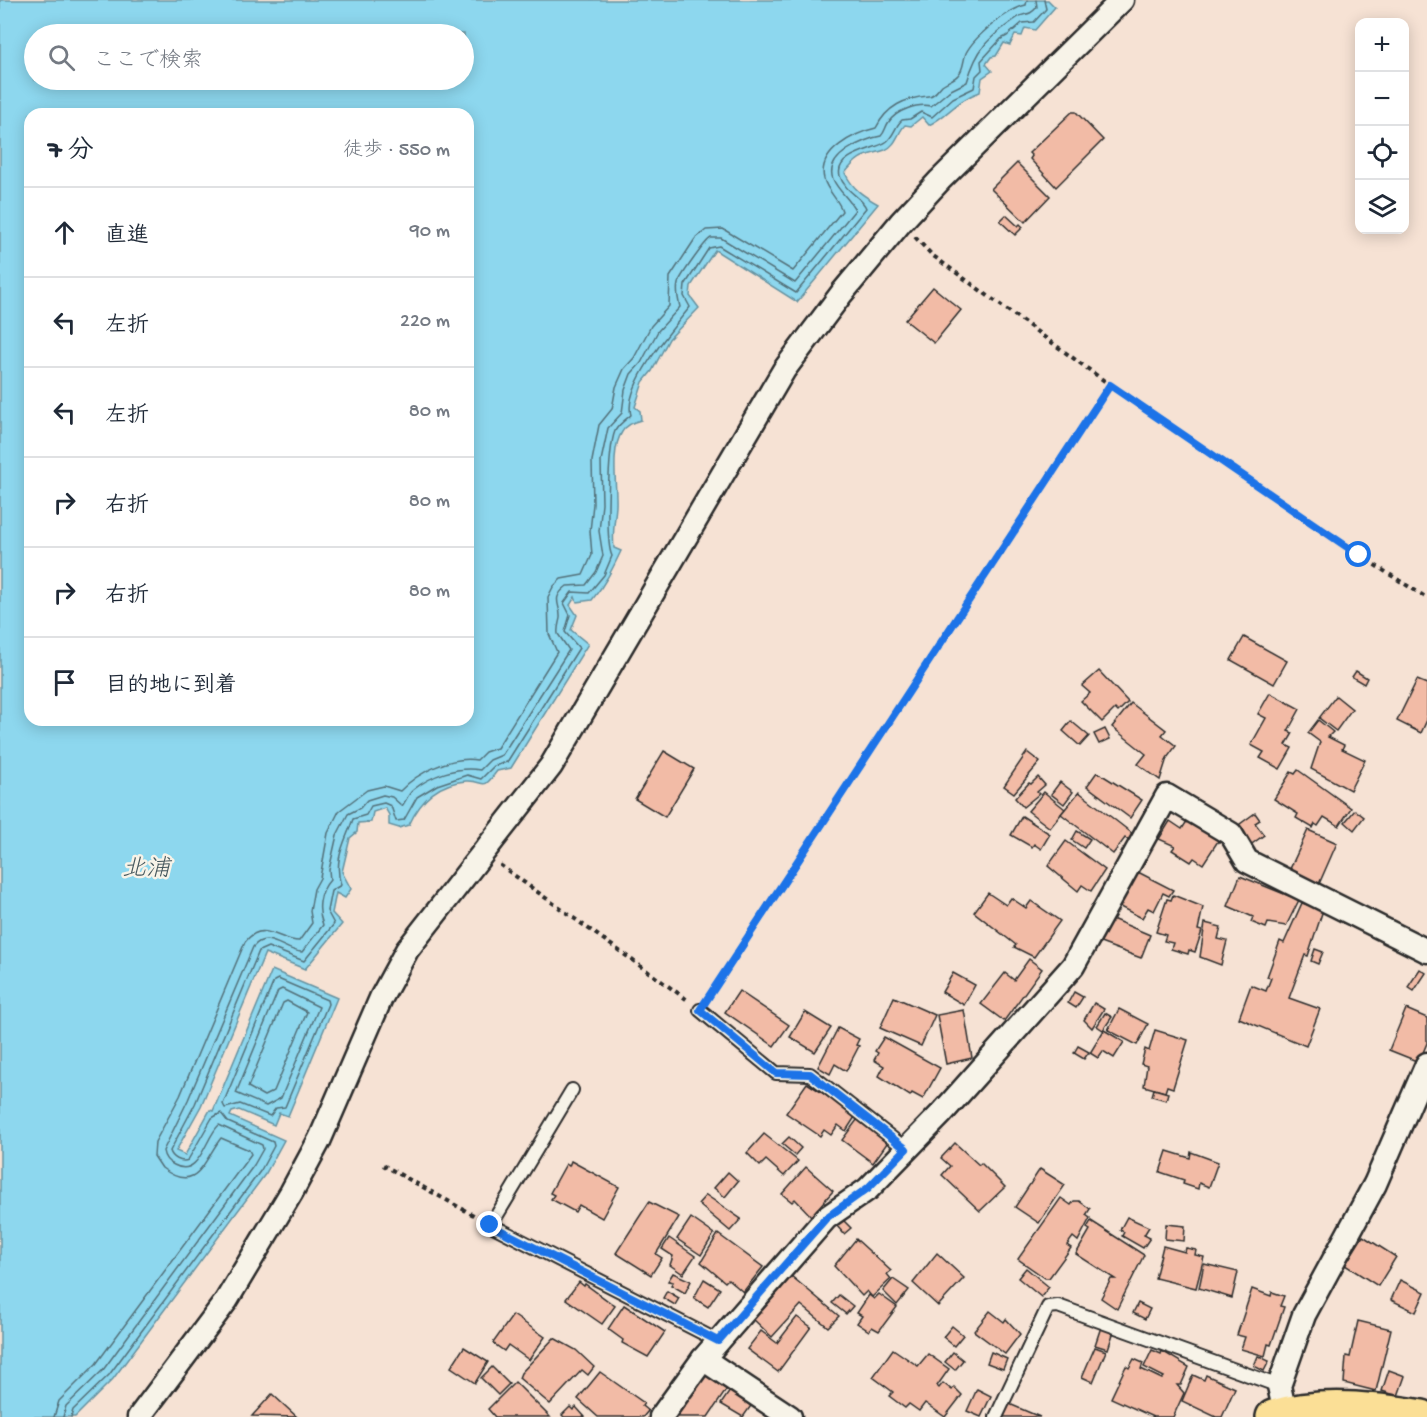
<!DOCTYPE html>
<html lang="ja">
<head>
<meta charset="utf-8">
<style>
	:root { --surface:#fff; --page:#f6f6f7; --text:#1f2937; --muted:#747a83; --line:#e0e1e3 }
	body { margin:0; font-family:"Gochi Hand","Klee One",sans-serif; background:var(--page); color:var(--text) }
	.controls { position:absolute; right:18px; top:18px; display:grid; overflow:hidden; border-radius:12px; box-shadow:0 3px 15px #0003 }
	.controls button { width:54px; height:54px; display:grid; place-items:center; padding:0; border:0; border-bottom:2px solid var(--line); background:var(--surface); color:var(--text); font:30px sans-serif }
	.stop { position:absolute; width:18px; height:18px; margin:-14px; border:4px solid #1a73e8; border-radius:50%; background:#fff }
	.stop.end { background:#1a73e8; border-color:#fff; box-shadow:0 2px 6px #0008 }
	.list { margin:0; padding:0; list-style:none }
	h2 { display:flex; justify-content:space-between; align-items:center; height:78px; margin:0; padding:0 24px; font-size:26px }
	h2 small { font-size:20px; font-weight:400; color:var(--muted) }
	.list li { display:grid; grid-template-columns:39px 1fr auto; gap:18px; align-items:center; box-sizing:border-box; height:90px; padding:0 24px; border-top:2px solid var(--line) }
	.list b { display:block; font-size:22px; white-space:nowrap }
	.list em { font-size:20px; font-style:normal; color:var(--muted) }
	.icon { flex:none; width:33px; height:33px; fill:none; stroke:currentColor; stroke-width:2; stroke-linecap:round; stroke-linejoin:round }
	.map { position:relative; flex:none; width:1427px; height:1417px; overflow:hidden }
	.search { position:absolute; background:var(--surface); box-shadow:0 3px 15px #0003; left:24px; top:24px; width:450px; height:66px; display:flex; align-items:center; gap:15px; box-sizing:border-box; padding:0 21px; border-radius:33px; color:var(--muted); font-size:22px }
	.panel { position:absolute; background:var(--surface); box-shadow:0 3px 15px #0003; left:24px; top:108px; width:450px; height:618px; border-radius:18px }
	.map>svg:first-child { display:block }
	.water { fill:#8dd7ee; stroke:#6692a0; stroke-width:1.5; fill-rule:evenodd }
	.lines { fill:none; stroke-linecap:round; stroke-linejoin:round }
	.shore { stroke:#527079; stroke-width:1.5 }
	.building { fill:#f2bba6; stroke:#2b2b2b; stroke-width:1.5 }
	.lane-casing { stroke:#2b2b2b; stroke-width:16 }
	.street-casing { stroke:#2b2b2b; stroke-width:27 }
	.primary-casing { stroke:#2b2b2b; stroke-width:38 }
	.path { stroke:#2b2b2b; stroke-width:4; stroke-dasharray:4.5 4.5; stroke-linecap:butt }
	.lane { stroke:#f7f3e8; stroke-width:12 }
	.street { stroke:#f7f3e8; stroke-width:22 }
	.primary { stroke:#fbdf96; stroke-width:33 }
	.route { stroke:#1a73e8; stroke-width:8 }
	.labels { text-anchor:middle; stroke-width:5; stroke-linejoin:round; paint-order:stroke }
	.water-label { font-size:24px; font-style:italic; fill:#44565c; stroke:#f7f3e8 }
</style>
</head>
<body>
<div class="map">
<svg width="1427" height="1417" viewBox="0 0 1427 1417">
	<rect width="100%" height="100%" fill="#f6e2d4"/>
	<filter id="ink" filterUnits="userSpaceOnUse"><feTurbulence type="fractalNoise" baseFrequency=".0167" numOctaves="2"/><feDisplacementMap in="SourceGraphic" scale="12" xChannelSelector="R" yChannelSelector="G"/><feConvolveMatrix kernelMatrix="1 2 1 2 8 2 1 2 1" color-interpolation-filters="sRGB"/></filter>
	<g filter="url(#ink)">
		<!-- water -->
		<path class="water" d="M 0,0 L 1048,0 L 1055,7 L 1035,30 L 1025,28 L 1022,36 L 1015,35 L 1010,45 L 1004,43 L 996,56 L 991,57 L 986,64 L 992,71 L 982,78 L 980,92 C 956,100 949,115 929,125 L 922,117 L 911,126 L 905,125 C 898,132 896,146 885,150 C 864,157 861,153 845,173 C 853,189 862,195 878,204 L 797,302 L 715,250 L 691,286 L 690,296 L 699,308 L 669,339 L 652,371 L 643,382 L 635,407 L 640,411 L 641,420 C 633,422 626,425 622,432 C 610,450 617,485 616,506 C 615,520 612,533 614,548 L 621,551 C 612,570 605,584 592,600 L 577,602 L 575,597 L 570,605 L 577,615 L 571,630 L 588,644 L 511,768 L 497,771 C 481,793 486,780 466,781 C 438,783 420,801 409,825 L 399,828 L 389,825 L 389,815 L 385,808 L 373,812 L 371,822 L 358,823 L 357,832 L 350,838 L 342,872 L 351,889 L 345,898 L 336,893 L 332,913 L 342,924 L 305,969 L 265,953 L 201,1106 L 176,1151 L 185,1155 L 210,1110 L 213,1111 L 272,970 L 337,998 L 288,1116 L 279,1113 L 274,1125 L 239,1110 L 232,1112 L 230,1116 L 284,1140 L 266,1173 L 113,1379 L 75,1417 L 0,1417 ZM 34,34 L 464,34 L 464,80 L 34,80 ZM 30,114 L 468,114 L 468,720 L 30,720 Z"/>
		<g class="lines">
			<!-- shore -->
			<g class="shore">
				<path d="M 278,979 L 327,1000 L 328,1004 L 285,1107 L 276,1108 L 270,1116 L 240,1104 L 225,1108 L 223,1104 L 274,981 Z"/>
				<path d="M 282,989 L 319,1007 L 281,1098 L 266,1106 L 236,1093 L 278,991 Z"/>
				<path d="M 287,1001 L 307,1012 L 274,1091 L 264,1096 L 248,1087 L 283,1003 Z"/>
				<path d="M 54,1417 L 59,1401 L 96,1364 L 251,1154 L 249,1150 L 221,1138 C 203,1161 197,1195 162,1168 L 154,1156 L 155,1142 L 180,1096 L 245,942 C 263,919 279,941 299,941 L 312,923 L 310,911 L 314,889 L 320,878 L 328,833 L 339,811 L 367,790 L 384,786 L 400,791 C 418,772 451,756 477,760 L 485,752 L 497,748 L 557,652 L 549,634 L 548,597 L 553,587 L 561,579 L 583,575 L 592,555 L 590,531 L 593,504 L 592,461 L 599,425 L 612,409 L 616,387 L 624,369 L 634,358 L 651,326 L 669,306 L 670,277 L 695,239 L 706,230 L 723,229 L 793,271 L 842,211 C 839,200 827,191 824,179 C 817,151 855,133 876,128 C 887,106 905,98 928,96 C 935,96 938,89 942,85 C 947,81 955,79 958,75 C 964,70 963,60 966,53 C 974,37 1008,9 1026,5 L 1027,0"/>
				<path d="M 63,1417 L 66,1406 L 103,1370 L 254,1165 L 263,1149 L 262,1145 L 219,1125 C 205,1137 200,1179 174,1165 C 167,1162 164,1158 163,1151 L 188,1100 L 253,947 C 268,929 285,952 302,952 L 323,925 C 317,910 319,892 330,880 L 329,870 L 337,835 L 348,814 L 360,808 L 367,800 L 383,795 L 392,797 L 402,806 C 406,801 408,794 413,790 C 431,775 458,766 480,770 L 490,760 L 502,755 L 569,650 L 558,634 C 557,628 559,624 560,618 C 561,604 550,599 567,586 L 586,585 L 596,572 L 603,556 L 599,531 L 602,504 L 601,461 L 608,428 L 622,413 L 625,390 L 631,374 L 641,363 L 658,331 L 680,307 C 678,299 676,292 678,284 C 679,278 706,240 711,238 L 721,238 L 795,283 L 855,210 C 850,199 838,191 833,179 C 824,156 864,139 881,136 C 885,132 885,128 888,123 C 896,110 918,103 931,106 L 949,91 L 967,82 C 977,48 988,38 1017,18 C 1025,11 1028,18 1037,7 L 1036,0"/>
				<path d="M 71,1417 L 73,1410 L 109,1375 L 261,1170 L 274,1146 L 273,1142 L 228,1122 L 221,1113 L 212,1118 L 188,1160 C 181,1163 172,1158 170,1151 L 195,1104 L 259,951 L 268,947 L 304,961 L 334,924 L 327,911 L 331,891 L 341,885 C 333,859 345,843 353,819 L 366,815 L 371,806 L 384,803 L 391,806 L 396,821 L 404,820 L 417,797 L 437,785 L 467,775 L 481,779 L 494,766 L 507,762 L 579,648 L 565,632 L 570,615 L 564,603 L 572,592 L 589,593 L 604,575 L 612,556 C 605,542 608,448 615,431 C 618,425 626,419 631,415 C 623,386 671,330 690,307 L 684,296 L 685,285 L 709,248 L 719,246 L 796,293 L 866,208 C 862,197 845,192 840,176 C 834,154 877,149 886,142 C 894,136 895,126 902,120 L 910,119 L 921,112 L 932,117 L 953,98 L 974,88 L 976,76 L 982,70 L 981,61 L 1001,39 L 1007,36 L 1022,23 L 1034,22 L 1046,9 L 1044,0"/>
			</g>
		</g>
		<!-- building -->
		<g class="building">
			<path d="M 1072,112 L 1076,112 L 1103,140 L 1056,187 L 1030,159 L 1032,156 L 1029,153 Z"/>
			<path d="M 1017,163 L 1050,196 L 1025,222 L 991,189 Z"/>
			<path d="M 1006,215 L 1018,226 L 1020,224 L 1023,227 L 1015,235 L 1000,221 Z"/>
			<path d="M 933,287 L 961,310 L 934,343 L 905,320 Z"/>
			<path d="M 1244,637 L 1287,661 L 1274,684 L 1231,660 Z"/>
			<path d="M 1099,671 L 1128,702 L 1118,712 L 1115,709 L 1102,722 L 1081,701 L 1090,693 L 1082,686 Z"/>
			<path d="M 1356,671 L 1367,678 L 1364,684 L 1352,677 Z"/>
			<path d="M 1417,680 L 1427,684 L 1427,720 L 1421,733 L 1397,721 Z"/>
			<path d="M 1270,693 L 1300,709 L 1288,731 L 1293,733 L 1286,745 L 1292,748 L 1280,769 L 1260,758 L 1264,752 L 1251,745 L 1266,718 L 1258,714 Z"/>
			<path d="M 1336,696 L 1352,709 L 1336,731 L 1319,718 Z"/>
			<path d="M 1131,703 L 1166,730 L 1162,735 L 1176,746 L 1167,758 L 1160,780 L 1138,764 L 1146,754 L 1112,727 Z"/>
			<path d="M 1318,720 L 1333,732 L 1328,737 L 1344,745 L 1342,749 L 1365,760 L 1350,790 L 1311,769 L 1320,742 L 1308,733 Z"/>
			<path d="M 1071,721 L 1089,736 L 1080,746 L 1063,731 Z"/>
			<path d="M 1105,729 L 1110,739 L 1099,744 L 1094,734 Z"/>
			<path d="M 664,751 L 694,769 L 665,817 L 635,799 Z"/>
			<path d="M 1027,752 L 1040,762 L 1014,793 L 1004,786 Z"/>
			<path d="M 1298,770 L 1351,808 L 1339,826 L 1324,817 L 1318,826 L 1315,824 L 1313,828 L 1296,818 L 1298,814 L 1274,799 L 1291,772 L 1295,774 Z"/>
			<path d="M 1097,772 L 1142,800 L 1130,818 L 1087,786 Z"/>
			<path d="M 1038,777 L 1045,785 L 1037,792 L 1039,794 L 1023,807 L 1015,798 L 1029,783 L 1031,784 Z"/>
			<path d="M 1060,782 L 1073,792 L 1064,804 L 1051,794 Z"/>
			<path d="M 1044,792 L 1065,809 L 1050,828 L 1028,811 Z"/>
			<path d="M 1079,792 L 1133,834 L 1128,840 L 1125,838 L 1113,854 L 1061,814 Z"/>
			<path d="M 1355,810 L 1364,817 L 1354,830 L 1345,822 Z"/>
			<path d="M 1255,813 L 1260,820 L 1255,823 L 1264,835 L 1249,846 L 1236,827 Z"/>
			<path d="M 1022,816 L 1050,834 L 1041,849 L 1034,844 L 1032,847 L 1011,835 Z"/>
			<path d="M 1189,818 L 1220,838 L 1203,864 L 1194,858 L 1191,862 L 1172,850 L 1175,846 L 1159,839 L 1170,821 L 1182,829 Z"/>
			<path d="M 1308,830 L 1337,843 L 1319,884 L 1290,869 Z"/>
			<path d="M 1077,831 L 1090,839 L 1084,848 L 1072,840 Z"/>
			<path d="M 1066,841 L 1105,870 L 1091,891 L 1082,885 L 1078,891 L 1048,866 Z"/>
			<path d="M 1134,870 L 1173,890 L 1169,896 L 1163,893 L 1154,911 L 1148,908 L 1142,918 L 1116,905 Z"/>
			<path d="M 1240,876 L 1299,900 L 1286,926 L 1268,923 L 1266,928 L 1251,922 L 1253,917 L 1228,906 Z"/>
			<path d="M 988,893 L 1006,905 L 1011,898 L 1026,908 L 1031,901 L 1060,921 L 1034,957 L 1014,947 L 1016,945 L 974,912 Z"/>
			<path d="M 1173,895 L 1203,907 L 1198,930 L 1202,931 L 1195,952 L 1189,950 L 1188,954 L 1171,949 L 1173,943 L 1164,941 L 1166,935 L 1156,932 L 1167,899 L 1171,900 Z"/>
			<path d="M 1302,903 L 1323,910 L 1308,956 L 1305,955 L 1289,998 L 1320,1009 L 1306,1046 L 1239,1018 L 1251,985 L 1266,991 L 1271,978 L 1267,977 L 1280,941 L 1284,943 Z"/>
			<path d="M 1105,916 L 1150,935 L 1141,958 L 1095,941 Z"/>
			<path d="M 1205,923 L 1221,927 L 1218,939 L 1227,941 L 1221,965 L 1200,957 Z"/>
			<path d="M 1315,949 L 1323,952 L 1318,964 L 1311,961 Z"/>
			<path d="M 1029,959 L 1042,969 L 1004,1021 L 981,1004 L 1005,973 L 1014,980 Z"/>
			<path d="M 1420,969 L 1426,973 L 1414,991 L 1408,987 Z"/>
			<path d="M 953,973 L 975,985 L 964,1005 L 942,992 Z"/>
			<path d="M 739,991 L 789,1025 L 774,1046 L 725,1012 Z"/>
			<path d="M 1074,992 L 1083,997 L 1076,1008 L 1068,1003 Z"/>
			<path d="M 894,997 L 935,1015 L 921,1046 L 880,1028 Z"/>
			<path d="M 1094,1003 L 1104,1009 L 1092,1028 L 1084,1020 Z"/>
			<path d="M 1119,1009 L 1148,1024 L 1137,1045 L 1108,1030 Z"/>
			<path d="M 1406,1009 L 1427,1018 L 1427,1043 L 1419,1062 L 1389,1050 Z"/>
			<path d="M 964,1010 L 972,1058 L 946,1064 L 937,1015 Z"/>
			<path d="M 805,1012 L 831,1028 L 815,1052 L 790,1037 Z"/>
			<path d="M 1105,1013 L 1112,1017 L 1103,1030 L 1097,1026 Z"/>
			<path d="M 838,1028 L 859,1039 L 856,1045 L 859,1046 L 846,1071 L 835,1064 L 830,1074 L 818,1067 Z"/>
			<path d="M 1104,1030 L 1124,1042 L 1114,1058 L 1103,1051 L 1098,1058 L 1090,1053 Z"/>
			<path d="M 1155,1030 L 1188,1040 L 1173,1088 L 1167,1086 L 1165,1092 L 1144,1086 L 1147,1066 L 1141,1064 L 1145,1049 L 1149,1051 Z"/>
			<path d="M 884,1037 L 940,1068 L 923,1099 L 912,1093 L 910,1096 L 879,1076 L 884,1066 L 874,1060 L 878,1053 L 875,1051 Z"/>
			<path d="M 1078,1046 L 1089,1052 L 1084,1059 L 1074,1053 Z"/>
			<path d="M 807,1083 L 854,1113 L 852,1115 L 855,1117 L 846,1131 L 838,1125 L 831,1135 L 824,1130 L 820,1136 L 786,1113 Z"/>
			<path d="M 1154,1089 L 1168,1093 L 1166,1100 L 1152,1096 Z"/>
			<path d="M 860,1116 L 890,1139 L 873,1163 L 842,1140 Z"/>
			<path d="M 764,1134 L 798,1161 L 784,1176 L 766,1160 L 760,1166 L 747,1153 Z"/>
			<path d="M 789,1137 L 801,1148 L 795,1155 L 782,1144 Z"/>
			<path d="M 955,1143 L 979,1165 L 981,1163 L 1005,1187 L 980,1211 L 942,1175 L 950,1166 L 941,1158 Z"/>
			<path d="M 1167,1151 L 1190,1158 L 1191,1152 L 1218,1162 L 1209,1187 L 1199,1183 L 1198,1189 L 1183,1184 L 1184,1180 L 1160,1172 Z"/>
			<path d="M 571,1161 L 619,1187 L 602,1218 L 579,1205 L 575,1212 L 551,1199 L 554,1195 L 550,1193 L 566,1164 L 569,1166 Z"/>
			<path d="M 806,1167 L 833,1191 L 811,1216 L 795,1199 L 792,1202 L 782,1194 Z"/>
			<path d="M 1040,1169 L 1065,1185 L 1039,1223 L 1015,1207 Z"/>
			<path d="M 728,1172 L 738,1181 L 725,1197 L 714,1188 Z"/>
			<path d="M 706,1195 L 741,1219 L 730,1231 L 698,1204 Z"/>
			<path d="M 1061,1198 L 1071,1205 L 1074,1201 L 1079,1201 L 1090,1209 L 1086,1215 L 1090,1218 L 1078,1241 L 1073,1237 L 1067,1245 L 1071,1248 L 1049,1278 L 1045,1278 L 1018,1259 Z"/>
			<path d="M 649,1202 L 679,1217 L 656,1254 L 662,1258 L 651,1275 L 616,1253 Z"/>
			<path d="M 1127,1217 L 1149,1227 L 1144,1235 L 1150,1238 L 1143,1248 L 1122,1236 L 1124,1232 L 1120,1230 Z"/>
			<path d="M 691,1218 L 714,1234 L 701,1255 L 677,1239 Z"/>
			<path d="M 843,1220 L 851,1228 L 844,1234 L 837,1226 Z"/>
			<path d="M 1091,1221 L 1144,1255 L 1117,1309 L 1101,1298 L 1111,1279 L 1115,1279 L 1076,1254 L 1090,1230 L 1087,1228 Z"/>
			<path d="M 1166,1224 L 1185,1226 L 1184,1241 L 1165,1239 Z"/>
			<path d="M 718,1234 L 763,1267 L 743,1292 L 728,1279 L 725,1282 L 701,1262 Z"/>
			<path d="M 1363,1236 L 1396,1257 L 1378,1286 L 1345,1265 Z"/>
			<path d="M 669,1238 L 695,1256 L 683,1274 L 670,1265 L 673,1256 L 662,1249 Z"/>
			<path d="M 856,1239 L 891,1271 L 887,1274 L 891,1279 L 872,1297 L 867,1291 L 862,1296 L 834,1266 Z"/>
			<path d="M 1163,1246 L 1185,1252 L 1186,1248 L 1196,1250 L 1195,1255 L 1204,1257 L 1196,1288 L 1155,1278 Z"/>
			<path d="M 937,1253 L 964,1278 L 938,1306 L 913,1283 Z"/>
			<path d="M 1204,1264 L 1238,1272 L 1232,1298 L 1199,1288 Z"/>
			<path d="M 1026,1268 L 1049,1287 L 1041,1297 L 1018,1278 Z"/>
			<path d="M 673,1273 L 691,1281 L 685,1293 L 671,1285 L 673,1282 L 668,1281 Z"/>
			<path d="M 790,1275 L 839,1316 L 828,1327 L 801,1305 L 772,1337 L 751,1317 Z"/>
			<path d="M 704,1279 L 720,1289 L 708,1307 L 694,1298 Z"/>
			<path d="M 893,1279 L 909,1290 L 897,1305 L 883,1291 Z"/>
			<path d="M 1400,1280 L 1425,1292 L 1416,1312 L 1391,1300 Z"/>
			<path d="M 579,1282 L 584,1286 L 585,1284 L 615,1306 L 602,1324 L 566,1299 Z"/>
			<path d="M 1252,1289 L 1271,1296 L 1272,1292 L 1284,1296 L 1280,1306 L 1284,1307 L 1271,1345 L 1268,1344 L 1265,1356 L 1241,1349 L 1245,1337 L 1237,1335 Z"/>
			<path d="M 667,1291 L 679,1298 L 675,1305 L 663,1298 Z"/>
			<path d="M 879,1294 L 897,1307 L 879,1331 L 872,1327 L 869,1331 L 857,1323 L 862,1316 L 857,1313 L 869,1295 L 874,1299 Z"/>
			<path d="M 839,1295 L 853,1306 L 846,1314 L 832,1303 Z"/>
			<path d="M 1138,1303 L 1150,1309 L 1145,1319 L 1133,1313 Z"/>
			<path d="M 624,1305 L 665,1332 L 648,1357 L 622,1343 L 623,1340 L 608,1329 Z"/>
			<path d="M 990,1311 L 1004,1322 L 1006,1319 L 1020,1334 L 1005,1354 L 974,1331 Z"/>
			<path d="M 513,1315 L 545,1337 L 529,1360 L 508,1345 L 504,1351 L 493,1343 Z"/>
			<path d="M 797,1317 L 811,1327 L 778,1372 L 747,1349 L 761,1331 L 777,1343 Z"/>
			<path d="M 1358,1321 L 1391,1329 L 1376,1391 L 1344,1383 L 1346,1356 L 1350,1357 Z"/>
			<path d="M 952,1326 L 963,1335 L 954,1346 L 943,1337 Z"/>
			<path d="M 1101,1327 L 1114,1331 L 1108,1349 L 1095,1345 Z"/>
			<path d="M 554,1338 L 576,1350 L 594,1367 L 588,1375 L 582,1370 L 550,1404 L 519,1378 L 521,1373 Z"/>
			<path d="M 464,1347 L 488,1362 L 475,1383 L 451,1367 Z"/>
			<path d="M 1095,1347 L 1106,1351 L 1093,1382 L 1082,1377 Z"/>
			<path d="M 893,1349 L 918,1366 L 928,1354 L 949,1369 L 937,1386 L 939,1388 L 943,1383 L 952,1390 L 954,1387 L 962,1395 L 945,1417 L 925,1403 L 919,1411 L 909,1404 L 905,1408 L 889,1396 L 893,1392 L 873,1377 Z"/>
			<path d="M 1152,1350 L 1161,1354 L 1162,1351 L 1189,1367 L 1181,1385 L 1177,1385 L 1184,1393 L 1173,1417 L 1153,1417 L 1111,1398 L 1126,1366 L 1129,1368 L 1134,1359 L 1143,1363 L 1141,1369 L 1162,1379 L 1164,1377 L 1144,1367 Z"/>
			<path d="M 953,1352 L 963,1360 L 955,1370 L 945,1362 Z"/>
			<path d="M 991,1352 L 1007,1359 L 1003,1369 L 987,1363 Z"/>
			<path d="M 1258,1356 L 1269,1361 L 1264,1371 L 1254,1366 Z"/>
			<path d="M 492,1367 L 509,1384 L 498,1395 L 481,1378 Z"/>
			<path d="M 700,1370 L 727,1389 L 708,1417 L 674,1417 Z"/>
			<path d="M 1389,1370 L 1405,1376 L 1398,1396 L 1382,1391 Z"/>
			<path d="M 600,1372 L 644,1403 L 642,1406 L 648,1411 L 643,1417 L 598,1417 L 578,1399 Z"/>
			<path d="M 1193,1375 L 1204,1380 L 1206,1375 L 1235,1388 L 1222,1417 L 1216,1417 L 1182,1401 Z"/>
			<path d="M 515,1382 L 550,1417 L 495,1417 L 488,1409 Z"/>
			<path d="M 732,1388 L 753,1403 L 743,1417 L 721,1404 Z"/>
			<path d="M 977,1389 L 991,1396 L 981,1417 L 967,1411 Z"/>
			<path d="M 272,1394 L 297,1417 L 252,1416 Z"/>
			<path d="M 1007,1403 L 1040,1417 L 1001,1417 Z"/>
			<path d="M 570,1407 L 573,1410 L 576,1407 L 585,1417 L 564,1417 L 562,1415 Z"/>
		</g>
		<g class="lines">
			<defs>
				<g id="lane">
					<path d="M 700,1010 L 776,1073 L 810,1074 L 906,1149"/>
					<path d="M 572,1090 L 491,1225 L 718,1341"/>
					<path d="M 996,1417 L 1048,1307 L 1058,1306 L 1279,1386"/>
				</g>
				<g id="street">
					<path d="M 703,1359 L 790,1417"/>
					<path d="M 1285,1413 L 1279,1386 L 1304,1315 L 1375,1184 L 1427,1064"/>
					<path d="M 139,1417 L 226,1301 L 291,1193 L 320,1139 L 381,998 L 407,950 L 551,766 L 784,370 L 842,293 L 901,222 L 940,180 L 1122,0"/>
					<path d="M 661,1417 L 703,1359 L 826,1218 L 868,1189 L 942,1113 L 1073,966 L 1167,796 L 1231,834 L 1247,861 L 1427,951"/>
				</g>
				<path id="primary" d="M 1273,1417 C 1320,1403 1374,1409 1422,1417"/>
			</defs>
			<!-- lane casing -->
			<use href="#lane" class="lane-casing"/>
			<!-- street casing -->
			<use href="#street" class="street-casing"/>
			<!-- primary casing -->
			<use href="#primary" class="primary-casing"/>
			<!-- path -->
			<g class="path">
				<path d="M 915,237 L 932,255 L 1110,385"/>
				<path d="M 500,865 L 689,1001"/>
				<path d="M 708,998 L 1110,385 L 1359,555 L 1427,598"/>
				<path d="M 383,1165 L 477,1217"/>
			</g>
			<!-- lane -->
			<use href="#lane" class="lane"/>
			<!-- street -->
			<use href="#street" class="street"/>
			<!-- primary -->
			<use href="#primary" class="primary"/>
		</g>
	</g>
	<g class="lines" filter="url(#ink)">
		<!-- route -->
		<path class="route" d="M 490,1225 L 718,1341 L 826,1218 L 868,1188 L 906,1149 L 810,1074 L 776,1073 L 700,1010 L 1110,385 L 1359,555"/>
	</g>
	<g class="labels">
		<!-- water labels -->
		<g class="water-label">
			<text x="146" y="875">北浦</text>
		</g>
	</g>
</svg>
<div class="controls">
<button>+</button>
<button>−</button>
<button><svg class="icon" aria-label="locate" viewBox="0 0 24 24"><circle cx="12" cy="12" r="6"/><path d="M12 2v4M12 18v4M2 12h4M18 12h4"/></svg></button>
<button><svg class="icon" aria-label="layers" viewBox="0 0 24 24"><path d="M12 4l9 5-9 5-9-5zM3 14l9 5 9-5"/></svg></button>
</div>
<div class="stop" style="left:1359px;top:555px"></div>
<div class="stop end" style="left:490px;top:1225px"></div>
<div class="search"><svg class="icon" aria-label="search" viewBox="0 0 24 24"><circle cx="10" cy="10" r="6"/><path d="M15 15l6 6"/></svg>ここで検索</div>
<section class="panel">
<h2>7 分<small>徒歩 · 550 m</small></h2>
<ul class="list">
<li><svg class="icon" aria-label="ahead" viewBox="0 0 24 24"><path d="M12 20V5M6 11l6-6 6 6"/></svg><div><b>直進</b></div><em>90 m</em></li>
<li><svg class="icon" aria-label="left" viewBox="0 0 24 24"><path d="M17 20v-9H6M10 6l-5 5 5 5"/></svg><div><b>左折</b></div><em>220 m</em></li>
<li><svg class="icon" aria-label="left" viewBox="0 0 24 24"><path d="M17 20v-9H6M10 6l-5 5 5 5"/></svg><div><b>左折</b></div><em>80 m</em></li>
<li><svg class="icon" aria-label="right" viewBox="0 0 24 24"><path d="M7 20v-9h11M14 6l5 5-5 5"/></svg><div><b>右折</b></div><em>80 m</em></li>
<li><svg class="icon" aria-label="right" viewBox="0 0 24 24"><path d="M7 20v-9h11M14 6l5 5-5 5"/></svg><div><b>右折</b></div><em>80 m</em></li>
<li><svg class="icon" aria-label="arrive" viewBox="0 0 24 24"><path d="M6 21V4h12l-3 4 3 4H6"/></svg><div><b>目的地に到着</b></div></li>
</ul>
</section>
</div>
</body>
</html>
